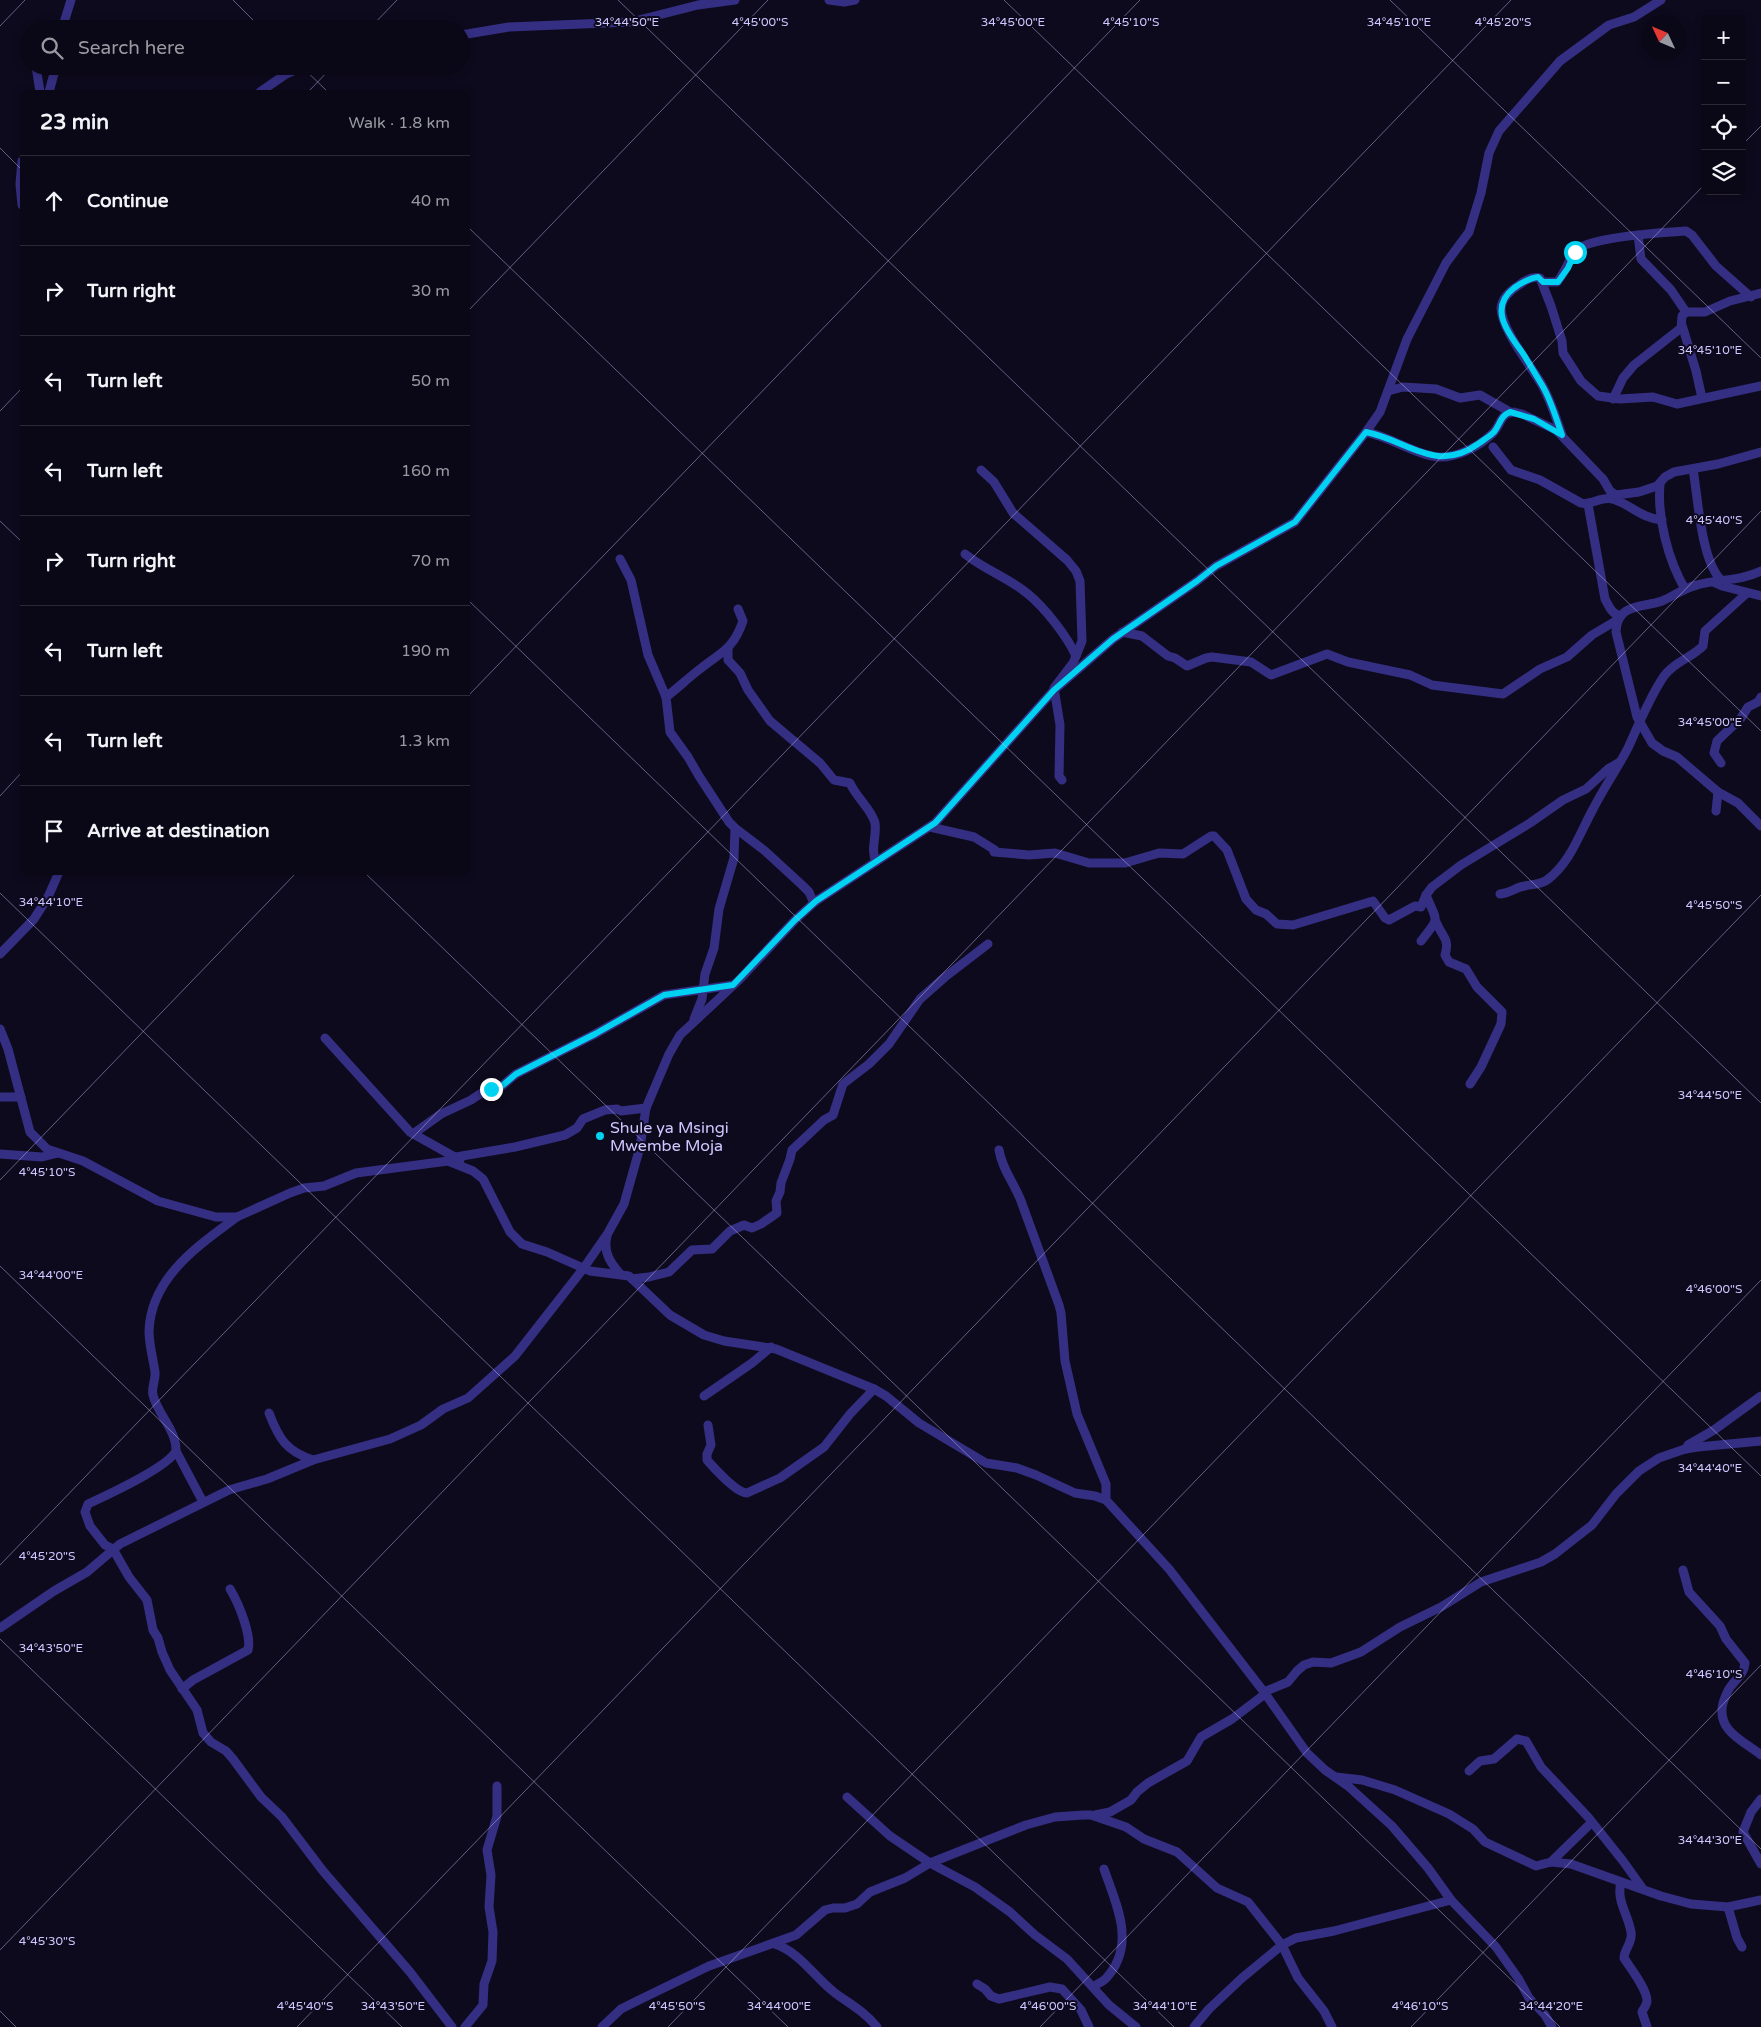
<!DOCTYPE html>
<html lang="en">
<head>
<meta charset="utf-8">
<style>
	:root { --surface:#0a0816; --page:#181623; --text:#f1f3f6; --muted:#999aa1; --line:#2a2935 }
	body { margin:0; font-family:"Varela Round",sans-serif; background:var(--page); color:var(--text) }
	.controls { position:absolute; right:15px; top:15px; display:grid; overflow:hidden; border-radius:8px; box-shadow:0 2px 8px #0003 }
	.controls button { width:45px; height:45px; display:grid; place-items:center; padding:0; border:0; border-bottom:1px solid var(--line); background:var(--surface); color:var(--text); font:25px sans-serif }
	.compass { position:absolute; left:1641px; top:15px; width:45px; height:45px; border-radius:50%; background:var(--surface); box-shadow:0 2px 8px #0003; rotate:314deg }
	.stop { position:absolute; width:15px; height:15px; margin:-11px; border:4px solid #00d2f2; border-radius:50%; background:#fff }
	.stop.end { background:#00d2f2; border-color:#fff; box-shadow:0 1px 5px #0008 }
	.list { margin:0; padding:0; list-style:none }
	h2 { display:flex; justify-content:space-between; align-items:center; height:65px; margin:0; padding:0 20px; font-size:21px }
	h2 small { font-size:16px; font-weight:400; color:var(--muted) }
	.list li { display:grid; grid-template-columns:32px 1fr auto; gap:15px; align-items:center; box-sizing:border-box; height:90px; padding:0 20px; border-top:1px solid var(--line) }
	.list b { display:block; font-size:19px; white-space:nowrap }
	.list em { font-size:16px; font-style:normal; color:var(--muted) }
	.icon { flex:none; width:28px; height:28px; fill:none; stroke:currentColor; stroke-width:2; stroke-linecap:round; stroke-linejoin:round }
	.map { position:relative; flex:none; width:1761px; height:2027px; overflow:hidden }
	.search { position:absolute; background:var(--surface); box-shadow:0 2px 8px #0003; left:20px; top:20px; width:450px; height:55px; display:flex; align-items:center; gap:12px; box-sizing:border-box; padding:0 18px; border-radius:28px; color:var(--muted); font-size:19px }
	.panel { position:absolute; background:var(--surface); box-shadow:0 2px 8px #0003; left:20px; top:90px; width:450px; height:785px; border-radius:8px }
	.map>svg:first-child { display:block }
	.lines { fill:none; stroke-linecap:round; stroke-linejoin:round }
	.minor { stroke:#352f83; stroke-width:9 }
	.route { stroke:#00d2f2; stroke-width:6 }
	.ticks { fill:none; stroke:#cfc7ff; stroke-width:1; stroke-opacity:0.45 }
	.poi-dot { fill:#00d2f2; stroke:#0e0a1e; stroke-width:2 }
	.labels { text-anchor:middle; stroke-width:4; stroke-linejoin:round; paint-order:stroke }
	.poi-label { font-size:16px; fill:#cfc7ff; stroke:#0e0a1e; text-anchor:start }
	.ticks-label { font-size:12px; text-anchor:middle; fill:#cfc7ff; stroke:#0e0a1e; stroke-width:4; stroke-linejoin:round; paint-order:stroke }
</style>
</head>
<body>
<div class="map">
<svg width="1761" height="2027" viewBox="0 0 1761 2027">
	<rect width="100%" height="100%" fill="#0e0a1e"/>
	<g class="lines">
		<!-- minor -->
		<g class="minor">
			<path d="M 829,0 L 844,2 L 855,0"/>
			<path d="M 62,29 L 71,0"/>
			<path d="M 461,35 L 509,27 L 631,22 L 698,5 L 735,0"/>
			<path d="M 36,66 L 40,92"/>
			<path d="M 49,92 L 56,66"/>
			<path d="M 260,92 L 286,74 L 305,66"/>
			<path d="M 22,161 L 20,184 L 22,205"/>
			<path d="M 1638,235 L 1641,259 L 1671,290 L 1686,312"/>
			<path d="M 1543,282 L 1557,282 C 1566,272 1570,255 1578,249 C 1593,237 1665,232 1686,231 L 1692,235 L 1716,266 L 1751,297"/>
			<path d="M 1682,325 L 1696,371 L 1702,398"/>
			<path d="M 1388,391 L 1403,387 L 1436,389 L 1460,398 L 1480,395 L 1510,412"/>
			<path d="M 1613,399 L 1623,378 L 1634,365 L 1681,328 L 1682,316 L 1686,312 L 1705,312 L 1730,301 L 1761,293"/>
			<path d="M 1366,432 C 1390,437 1409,451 1432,456 C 1452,461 1479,447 1493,433 C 1499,427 1500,419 1506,414 L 1514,412 L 1522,414 L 1556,430 L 1603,479 L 1610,491 L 1616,495 L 1639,492 L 1657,486 L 1665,477 L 1674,472 L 1718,464 L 1761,452"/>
			<path d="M 1562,435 C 1556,418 1551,401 1542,385 C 1531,366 1501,329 1501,308 C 1502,297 1511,290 1519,285 C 1525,280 1533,276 1540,278 L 1551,306 L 1562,341 L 1563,353 L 1581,381 L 1598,396 L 1620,399 L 1653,397 L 1677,404 L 1761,386"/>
			<path d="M 1493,447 L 1511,470 L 1540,480 L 1581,503 C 1591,506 1601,496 1612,499 C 1631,504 1640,518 1662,520"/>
			<path d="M 1693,469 C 1698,498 1701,562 1722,581"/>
			<path d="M 981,470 L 994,482 L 1013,513 L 1067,560 L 1076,571 L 1080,581 L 1082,641 L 1076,656"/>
			<path d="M 1660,484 C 1657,517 1668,560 1685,589"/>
			<path d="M 1588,504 L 1605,599 C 1609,606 1612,615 1621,616"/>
			<path d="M 965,554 C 985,570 1009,578 1028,594 C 1045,608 1067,636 1076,656 L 1073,663 L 1054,688 L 1060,725 L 1059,776 L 1062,780"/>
			<path d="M 620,559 L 631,580 L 648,655 L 666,697 L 670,732 L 688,757 L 699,776 L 729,822 L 735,828 L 765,851 L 802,885 L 809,892 L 813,901 L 816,901"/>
			<path d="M 1761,571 C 1741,581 1718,579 1697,585 C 1684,588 1674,596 1662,601 C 1642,608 1617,603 1616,632 L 1637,717 L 1652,743 L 1663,751 L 1677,757 L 1718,792 L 1738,803 L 1761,826"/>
			<path d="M 1713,582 L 1722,586 L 1761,596"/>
			<path d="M 1122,632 L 1142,636 L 1168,656 L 1175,658 L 1187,666 L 1206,658 L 1212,657 L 1251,662 L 1271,675 L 1327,654 L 1348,662 L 1410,675 L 1432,685 L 1503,694 L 1540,669 L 1567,657 L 1592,635 L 1619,619"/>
			<path d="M 728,649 L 728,660 L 740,673 L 748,690 L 770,721 L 820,763 L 834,780 L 850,783 C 856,797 872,810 875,823 C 877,837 870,849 876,862"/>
			<path d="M 666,697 C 678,688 688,678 700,669 C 721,652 733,650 743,621 L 738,609"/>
			<path d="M 1721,763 L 1714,753 L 1717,741 L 1741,718 L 1748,707 L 1758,702 L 1761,697"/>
			<path d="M 1716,811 L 1718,792"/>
			<path d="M 930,827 L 974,837 L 995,850"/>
			<path d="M 994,852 L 1029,855 L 1055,853 L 1089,863 L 1125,863 L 1159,853 L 1183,854 L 1211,836 L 1214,836 L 1227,850 L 1246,899 L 1256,910 L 1266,914 L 1277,924 L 1293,925 L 1373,901 L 1385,918 L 1389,920 L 1415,906 L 1421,907 L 1426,895"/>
			<path d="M 1500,894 C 1512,893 1515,887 1525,886 C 1532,884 1540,885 1547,880 C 1570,863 1579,835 1592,811 C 1603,789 1617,769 1628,748 C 1639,724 1649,698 1664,676 C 1674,662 1691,658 1703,646 L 1705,631 L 1747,593"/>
			<path d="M 1436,922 C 1442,937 1450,938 1445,955 L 1449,962 L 1466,969 L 1477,987 L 1502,1012 L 1501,1024 L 1481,1067 L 1470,1084"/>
			<path d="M 1421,941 C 1441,916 1437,923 1426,895 L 1432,887 L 1461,865 L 1530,823 L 1563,800 L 1586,789 L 1608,769 L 1620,762"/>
			<path d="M 0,954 L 34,919 L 48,897 L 59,872"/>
			<path d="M 694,1019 L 702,999 L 705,974 L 714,948 L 719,909 L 734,858 L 735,828"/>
			<path d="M 0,1029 L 8,1049 L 30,1132 L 47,1149 L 83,1161 L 158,1201 L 216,1217 L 237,1217 L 290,1193 L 304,1188 L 324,1186 L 356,1173 L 448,1161 L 473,1171 L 483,1179 L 510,1232 L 522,1244 L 547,1252 L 590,1271 L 629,1276 L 670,1315 L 704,1335 L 724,1341 L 776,1349 L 874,1389 L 886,1396 L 919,1423 L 986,1463 L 1017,1468 L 1036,1475 L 1075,1493 L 1095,1496 L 1106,1500 L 1169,1569 L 1264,1692 L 1307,1753 L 1325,1770 L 1348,1786 L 1392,1826 L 1428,1868 L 1451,1900 L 1496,1947 L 1518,1978 L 1529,1998 L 1545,2015 L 1552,2027"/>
			<path d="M 325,1038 L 410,1132 L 460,1160"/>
			<path d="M 0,1097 L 21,1097"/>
			<path d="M 413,1134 L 441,1114 L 471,1100 L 486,1090 L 497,1090 L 516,1074 L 595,1034 L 664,995 L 733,985"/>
			<path d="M 999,1150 C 1002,1169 1014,1183 1021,1201 L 1059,1305 L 1061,1313 L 1065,1361 L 1077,1414 L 1106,1484 L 1106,1500"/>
			<path d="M 0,1154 L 42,1157 L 58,1153"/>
			<path d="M 456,1157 L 515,1147 L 565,1135 L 577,1128 L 583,1119 L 605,1110 L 617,1109 L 621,1111 L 646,1108"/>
			<path d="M 237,1217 C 198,1246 151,1277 149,1331 C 149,1345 153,1358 155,1372 C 156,1380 151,1387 153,1395 C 157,1413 177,1431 176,1451 C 167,1468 107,1495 88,1504 L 85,1512 L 90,1526 L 105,1545 L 113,1549 L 129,1577 L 147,1600 L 153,1630 L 158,1638 L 162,1652 L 170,1670 L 197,1710 L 203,1733 L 211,1742 L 226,1751 L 233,1759 L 261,1797 L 282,1817 L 323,1871 L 410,1972 L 452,2027"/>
			<path d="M 607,1236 C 603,1252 610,1262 620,1274"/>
			<path d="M 632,1279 L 649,1277 L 669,1272 L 692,1250 L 712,1249 L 730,1231 L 744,1225 L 752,1228 L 761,1224 L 777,1213 L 776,1201 L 780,1192 L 781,1183 L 790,1159 L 792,1150 L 824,1120 L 833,1115 L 843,1084 L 869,1064 L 889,1044 L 920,999 L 945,977 L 988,944"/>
			<path d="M 704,1396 L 752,1363 L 771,1347"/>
			<path d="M 269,1413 C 279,1439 286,1451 313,1460"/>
			<path d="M 708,1425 L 711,1445 L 707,1454 L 707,1460 C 714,1468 737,1493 747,1493 L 780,1478 L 824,1447 L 850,1414 L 874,1389"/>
			<path d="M 1686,1449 L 1688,1445 L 1714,1430 L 1761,1396"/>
			<path d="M 176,1451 L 203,1502"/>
			<path d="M 1683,1570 L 1689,1592 L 1720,1626 L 1726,1639 L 1745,1663 C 1744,1674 1737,1678 1731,1686 C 1727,1691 1725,1697 1723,1703 C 1716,1731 1744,1741 1761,1755"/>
			<path d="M 0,1628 L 54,1591 L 87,1572 L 120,1544 L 229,1490 L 267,1479 L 313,1460 L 390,1439 L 421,1425 L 443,1409 L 468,1398 L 515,1356 L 583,1269 L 608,1233 L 624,1204 L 640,1147 L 646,1108 L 669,1054 L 680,1035 L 740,979 L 795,920 L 816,901 L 935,823 L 1054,690 L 1113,639 L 1197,581 L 1216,566 L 1295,522 L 1366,432 L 1380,412 L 1407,339 L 1446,263 L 1469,232 L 1481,193 L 1489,153 L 1499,131 L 1560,61 L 1609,25 L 1634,17 L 1661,0"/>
			<path d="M 182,1689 L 193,1680 L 248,1650 C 252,1635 238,1602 230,1589"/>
			<path d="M 1264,1692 L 1288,1682 L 1297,1671 L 1304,1665 L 1313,1662 L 1331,1663 L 1361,1652 L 1400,1627 L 1441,1607 L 1481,1582 L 1541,1562 L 1555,1554 L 1592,1525 L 1616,1494 L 1639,1471 L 1659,1458 L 1685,1449 L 1698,1447 L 1761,1441"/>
			<path d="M 1469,1771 L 1480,1761 L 1494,1759 L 1517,1739 L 1526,1741 L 1541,1767 L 1588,1817 L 1623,1861 L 1643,1889"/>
			<path d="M 1336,1777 L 1362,1780 L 1395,1790 L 1449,1814 L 1473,1829 L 1485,1842 L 1536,1866 L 1551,1862 L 1571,1864 L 1661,1896 L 1691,1904 L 1728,1907 L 1761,1900"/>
			<path d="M 847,1797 L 890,1836 L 930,1863 L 975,1887 L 1010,1912 L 1035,1935 L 1067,1959 L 1109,2005 L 1136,2027"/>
			<path d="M 1761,1799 L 1751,1812 L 1743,1832 L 1761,1864"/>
			<path d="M 1095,1815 L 1110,1812 L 1131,1800 L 1137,1792 L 1148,1783 L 1187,1761 L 1201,1737 L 1232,1719 L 1265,1694"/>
			<path d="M 1551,1862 L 1591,1823"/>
			<path d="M 1621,1882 C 1616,1901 1628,1914 1631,1932 C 1633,1943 1624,1949 1624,1958 C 1631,1969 1647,1989 1647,2001 C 1647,2005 1643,2009 1642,2012 L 1647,2027"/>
			<path d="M 1728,1907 L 1737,1938 L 1742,1947"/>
			<path d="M 775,1944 C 801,1953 814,1977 835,1993 C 850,2004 865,2012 877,2027"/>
			<path d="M 977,1984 L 985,1989 L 991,1996 L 999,1999 L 1050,1987 L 1062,1989 L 1081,2010 L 1089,2027"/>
			<path d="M 1093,1987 C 1098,1983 1104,1982 1108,1976 C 1136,1943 1116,1904 1104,1869"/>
			<path d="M 465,2027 L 483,2005 L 484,1984 L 492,1961 L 493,1932 L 489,1907 L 491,1875 L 487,1850 L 497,1816 L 497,1786"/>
			<path d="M 602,2027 L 621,2009 L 639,2000 L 709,1966 L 796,1935 L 825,1910 L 833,1908 L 845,1908 L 857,1904 L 870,1892 L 905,1878 L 930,1863 L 1026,1825 L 1055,1817 L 1083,1815 L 1091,1815 L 1126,1827 L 1144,1839 L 1177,1852 L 1217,1888 L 1248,1902 L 1282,1945 L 1298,1978 L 1324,2011 L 1332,2027"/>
			<path d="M 1194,2027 L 1209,2009 L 1242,1978 L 1282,1945 L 1296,1938 L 1334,1931 L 1451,1900"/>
		</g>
	</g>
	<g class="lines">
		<!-- route -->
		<path class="route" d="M 491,1089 L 497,1090 L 516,1074 L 595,1034 L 664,995 L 733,985 L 795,920 L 816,901 L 935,823 L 1054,690 L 1113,639 L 1197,581 L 1216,566 L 1295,522 L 1366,432 C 1407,440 1436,474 1478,444 C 1483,440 1489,437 1494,432 C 1500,425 1500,416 1510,412 L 1534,419 L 1562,435 C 1556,418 1551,400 1542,385 C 1536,375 1530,365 1524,355 C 1510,335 1487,309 1514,288 C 1521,283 1529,278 1538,277 L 1543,282 L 1558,282 L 1568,268 L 1575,252"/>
	</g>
	<!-- ticks -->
	<path class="ticks" d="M 233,0 L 262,29M 618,0 L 1761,1103M 1004,0 L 1761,731M 1390,0 L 1761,358M 0,26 L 25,0M 369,29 L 397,0M 301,66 L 328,92M 308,92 L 333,66M 1742,145 L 1761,126M 0,148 L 22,170M 468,227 L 1761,1476M 468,311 L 768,0M 0,411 L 22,388M 0,521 L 22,542M 468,600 L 1761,1849M 468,696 L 1140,0M 0,796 L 22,772M 364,872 L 1560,2027M 0,893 L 1174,2027M 0,1180 L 297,872M 0,1266 L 788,2027M 0,1565 L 1511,0M 0,1639 L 402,2027M 0,1950 L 1705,184M 0,2011 L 16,2027M 297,2027 L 1761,511M 668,2027 L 1761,895M 1040,2027 L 1761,1280M 1411,2027 L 1761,1665"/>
	<!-- markers -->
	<circle class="poi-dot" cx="600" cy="1136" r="5"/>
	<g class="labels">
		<!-- poi labels -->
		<g class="poi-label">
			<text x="610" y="1133">Shule ya Msingi<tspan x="610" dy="18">Mwembe Moja</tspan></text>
		</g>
	</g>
	<g class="ticks-label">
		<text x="1399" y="26">34°45'10"E</text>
		<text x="627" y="26">34°44'50"E</text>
		<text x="1013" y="26">34°45'00"E</text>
		<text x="760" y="26">4°45'00"S</text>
		<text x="1131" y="26">4°45'10"S</text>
		<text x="1503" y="26">4°45'20"S</text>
		<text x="1710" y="354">34°45'10"E</text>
		<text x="1714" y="524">4°45'40"S</text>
		<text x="1710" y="726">34°45'00"E</text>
		<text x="51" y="906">34°44'10"E</text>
		<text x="1714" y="909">4°45'50"S</text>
		<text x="1710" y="1099">34°44'50"E</text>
		<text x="47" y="1176">4°45'10"S</text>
		<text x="51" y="1279">34°44'00"E</text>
		<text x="1714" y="1293">4°46'00"S</text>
		<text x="1710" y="1472">34°44'40"E</text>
		<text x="47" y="1560">4°45'20"S</text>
		<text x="51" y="1652">34°43'50"E</text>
		<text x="1714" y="1678">4°46'10"S</text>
		<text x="1710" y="1844">34°44'30"E</text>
		<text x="47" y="1945">4°45'30"S</text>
		<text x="305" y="2010">4°45'40"S</text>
		<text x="677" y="2010">4°45'50"S</text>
		<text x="1048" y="2010">4°46'00"S</text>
		<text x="1420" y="2010">4°46'10"S</text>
		<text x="393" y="2010">34°43'50"E</text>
		<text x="779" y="2010">34°44'00"E</text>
		<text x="1165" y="2010">34°44'10"E</text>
		<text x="1551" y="2010">34°44'20"E</text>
	</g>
</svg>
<div class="controls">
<button>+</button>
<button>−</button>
<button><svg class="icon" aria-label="locate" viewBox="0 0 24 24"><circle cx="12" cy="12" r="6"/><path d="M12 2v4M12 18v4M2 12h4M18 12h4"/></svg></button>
<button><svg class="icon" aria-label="layers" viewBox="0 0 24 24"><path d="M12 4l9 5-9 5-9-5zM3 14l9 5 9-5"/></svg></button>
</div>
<svg class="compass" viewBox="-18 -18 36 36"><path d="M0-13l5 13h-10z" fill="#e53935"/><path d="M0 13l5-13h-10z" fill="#999aa1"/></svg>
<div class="stop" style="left:1575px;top:252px"></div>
<div class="stop end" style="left:491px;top:1089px"></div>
<div class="search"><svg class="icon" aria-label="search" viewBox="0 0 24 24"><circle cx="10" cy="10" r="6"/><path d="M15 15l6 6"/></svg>Search here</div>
<section class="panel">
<h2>23 min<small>Walk · 1.8 km</small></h2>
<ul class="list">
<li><svg class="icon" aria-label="ahead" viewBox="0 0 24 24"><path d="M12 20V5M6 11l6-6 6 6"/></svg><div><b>Continue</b></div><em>40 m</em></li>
<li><svg class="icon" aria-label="right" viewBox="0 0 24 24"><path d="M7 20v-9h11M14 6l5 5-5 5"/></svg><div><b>Turn right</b></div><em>30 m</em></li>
<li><svg class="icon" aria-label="left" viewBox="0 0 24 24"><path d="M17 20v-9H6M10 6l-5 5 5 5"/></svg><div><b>Turn left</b></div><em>50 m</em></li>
<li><svg class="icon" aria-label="left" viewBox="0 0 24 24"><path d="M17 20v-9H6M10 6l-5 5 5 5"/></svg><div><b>Turn left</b></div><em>160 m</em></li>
<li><svg class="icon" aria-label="right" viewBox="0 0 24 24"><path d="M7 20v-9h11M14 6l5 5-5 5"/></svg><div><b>Turn right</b></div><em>70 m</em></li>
<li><svg class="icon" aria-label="left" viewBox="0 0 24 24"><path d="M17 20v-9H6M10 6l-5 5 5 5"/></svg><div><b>Turn left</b></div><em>190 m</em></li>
<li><svg class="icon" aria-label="left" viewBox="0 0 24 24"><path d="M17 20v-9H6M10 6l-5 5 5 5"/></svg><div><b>Turn left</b></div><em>1.3 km</em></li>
<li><svg class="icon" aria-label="arrive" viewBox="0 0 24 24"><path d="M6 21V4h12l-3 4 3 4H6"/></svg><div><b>Arrive at destination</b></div></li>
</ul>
</section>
</div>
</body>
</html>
